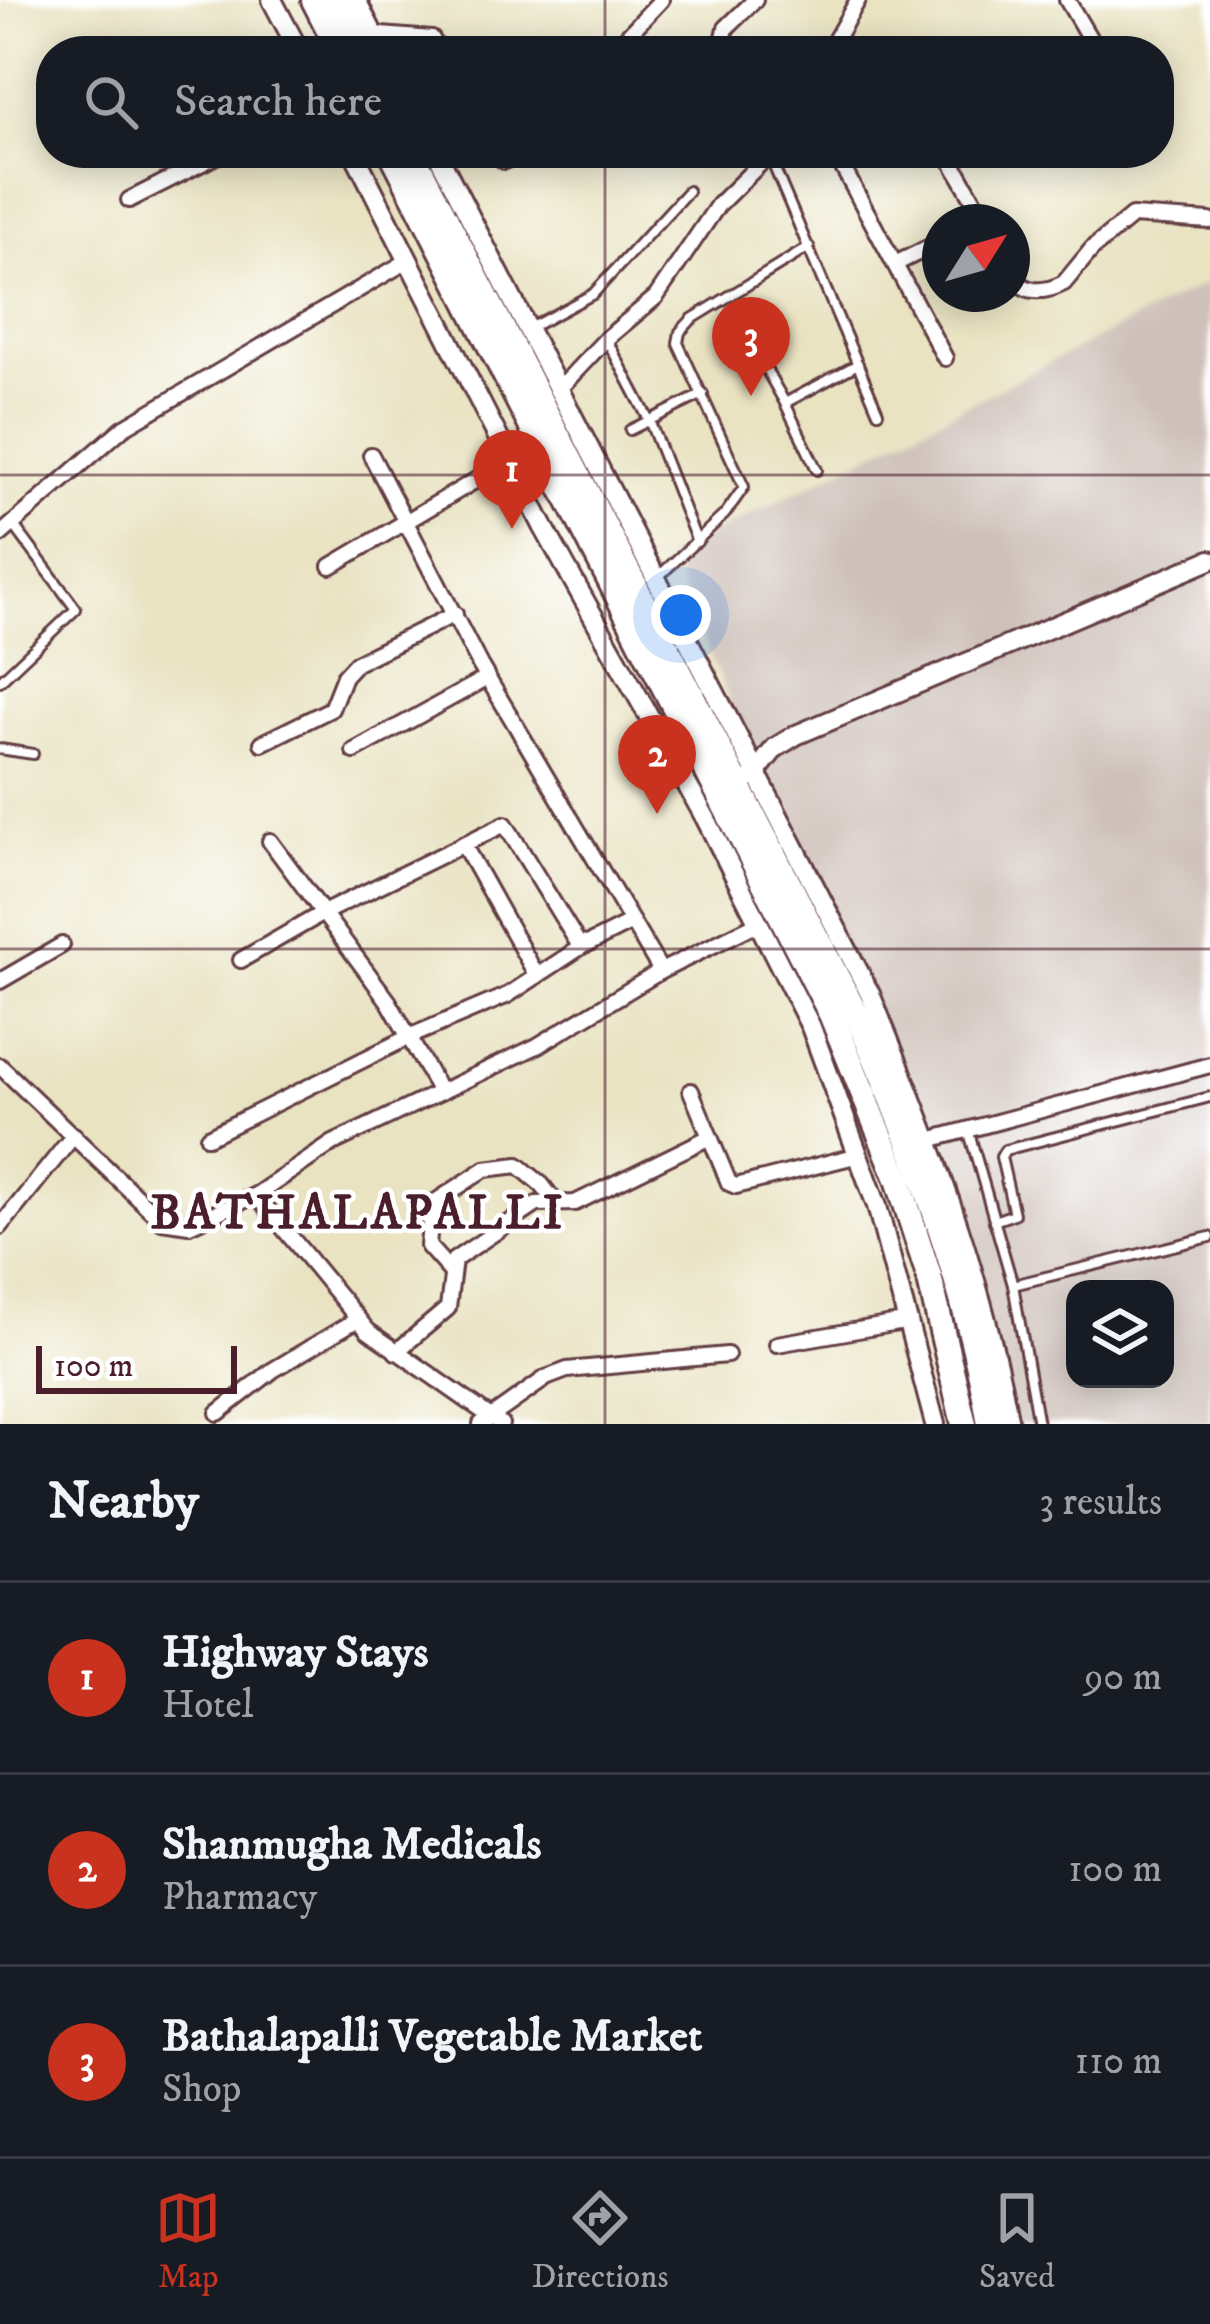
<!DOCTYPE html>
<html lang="en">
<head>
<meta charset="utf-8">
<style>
	:root { --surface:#171b24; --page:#242831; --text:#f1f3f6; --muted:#9ea1a6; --line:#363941; --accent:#c8321e }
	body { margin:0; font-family:"IM FELL DW Pica",serif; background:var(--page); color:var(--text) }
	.controls { position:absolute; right:36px; bottom:36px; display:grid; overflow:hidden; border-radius:24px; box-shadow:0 6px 30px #0003 }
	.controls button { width:108px; height:108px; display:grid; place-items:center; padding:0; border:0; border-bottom:3px solid var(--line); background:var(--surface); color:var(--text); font:60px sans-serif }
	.compass { position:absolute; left:922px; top:204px; width:108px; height:108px; border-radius:50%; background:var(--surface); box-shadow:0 6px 30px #0003; rotate:53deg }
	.scale { position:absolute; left:36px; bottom:30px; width:201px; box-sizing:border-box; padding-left:12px; border:6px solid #4a1f2b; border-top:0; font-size:33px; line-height:42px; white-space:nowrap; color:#4a1f2b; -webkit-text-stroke:9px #fff; paint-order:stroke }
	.you { position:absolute; left:681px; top:615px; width:42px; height:42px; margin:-30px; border:9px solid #fff; border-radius:50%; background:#1a73e8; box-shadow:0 0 0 18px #1a73e833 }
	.badge { display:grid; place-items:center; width:78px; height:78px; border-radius:50%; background:var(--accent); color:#fff; font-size:39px; font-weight:700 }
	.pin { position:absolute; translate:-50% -99px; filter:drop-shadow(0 3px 6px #0008) }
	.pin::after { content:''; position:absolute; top:63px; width:42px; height:36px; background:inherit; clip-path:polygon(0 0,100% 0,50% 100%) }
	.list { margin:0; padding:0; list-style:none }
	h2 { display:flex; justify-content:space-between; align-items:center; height:156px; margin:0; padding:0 48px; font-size:51px }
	h2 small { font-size:39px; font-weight:400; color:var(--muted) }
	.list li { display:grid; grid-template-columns:78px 1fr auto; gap:36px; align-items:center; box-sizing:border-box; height:192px; padding:0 48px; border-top:3px solid var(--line) }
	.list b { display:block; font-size:45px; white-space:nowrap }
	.list p { margin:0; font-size:39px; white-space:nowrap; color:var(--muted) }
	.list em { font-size:39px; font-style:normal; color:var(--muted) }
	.icon { flex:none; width:66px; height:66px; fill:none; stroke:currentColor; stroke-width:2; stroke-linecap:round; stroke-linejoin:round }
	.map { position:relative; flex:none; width:1210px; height:1424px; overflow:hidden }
	.search { position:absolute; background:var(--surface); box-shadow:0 6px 30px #0003; left:36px; right:36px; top:36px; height:132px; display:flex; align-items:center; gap:30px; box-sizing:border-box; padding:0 42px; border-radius:48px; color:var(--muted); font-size:45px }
	.sheet { height:732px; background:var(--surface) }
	nav { display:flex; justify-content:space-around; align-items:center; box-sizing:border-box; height:168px; border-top:3px solid var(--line); background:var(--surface); font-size:33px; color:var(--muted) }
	nav a { display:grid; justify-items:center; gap:6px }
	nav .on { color:var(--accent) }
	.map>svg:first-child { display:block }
	.industrial { fill:#cfc1ba; fill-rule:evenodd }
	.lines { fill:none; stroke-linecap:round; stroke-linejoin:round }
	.service-casing { stroke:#623c42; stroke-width:14 }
	.minor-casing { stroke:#623c42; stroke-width:20 }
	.tertiary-casing { stroke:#623c42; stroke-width:24 }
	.trunk-casing { stroke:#623c42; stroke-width:30 }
	.service { stroke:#fff; stroke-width:8 }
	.minor { stroke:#fff; stroke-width:14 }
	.tertiary { stroke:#fff; stroke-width:18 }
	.trunk { stroke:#fff; stroke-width:24 }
	.grid { fill:none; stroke:#4a1f2b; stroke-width:3; stroke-opacity:0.55 }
	.labels { text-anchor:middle; stroke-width:9; stroke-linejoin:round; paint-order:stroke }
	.district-label { font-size:48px; font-weight:bold; letter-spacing:3px; fill:#4a1f2b; stroke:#fff }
</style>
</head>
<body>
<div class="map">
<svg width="1210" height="1424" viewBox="0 0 1210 1424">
	<rect width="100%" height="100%" fill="#fff"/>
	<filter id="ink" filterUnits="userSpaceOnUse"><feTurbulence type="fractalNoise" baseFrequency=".00833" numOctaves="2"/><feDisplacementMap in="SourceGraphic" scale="24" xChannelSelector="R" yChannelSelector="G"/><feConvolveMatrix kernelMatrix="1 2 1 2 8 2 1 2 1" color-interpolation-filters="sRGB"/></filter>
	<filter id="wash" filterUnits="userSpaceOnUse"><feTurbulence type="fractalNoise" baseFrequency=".004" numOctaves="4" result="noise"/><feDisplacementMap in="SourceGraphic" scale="48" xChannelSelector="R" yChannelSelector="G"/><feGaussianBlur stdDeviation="2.7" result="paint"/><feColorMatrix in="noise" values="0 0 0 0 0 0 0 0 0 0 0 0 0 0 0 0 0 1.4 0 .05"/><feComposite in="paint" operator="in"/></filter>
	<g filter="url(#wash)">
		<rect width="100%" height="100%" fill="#e9e3c2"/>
		<!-- industrial -->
		<path class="industrial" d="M 1210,281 L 1210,1424 L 1009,1424 L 967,1254 L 668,557 ZM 1075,1289 L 1165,1289 L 1165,1379 L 1075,1379 Z"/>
	</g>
	<g filter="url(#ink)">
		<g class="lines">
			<defs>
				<g id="service">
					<path d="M 769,155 L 878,412"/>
					<path d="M 528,329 L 593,294 L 688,191"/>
					<path d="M 607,340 L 649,420 L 697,542"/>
					<path d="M 754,348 L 785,403"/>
					<path d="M 630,430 L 703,394"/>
					<path d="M 817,470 L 785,403 L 858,364"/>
					<path d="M 656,579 L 725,514 L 744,487 L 678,343 L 680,332 L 692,319 L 809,247"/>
					<path d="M 0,681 L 76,609 L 13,524"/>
					<path d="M 0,749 L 33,754"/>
					<path d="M 968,1129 L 1013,1285 L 1038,1424"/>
					<path d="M 994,1221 L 1014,1214 L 1001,1157 L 1005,1150 L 1210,1097"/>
					<path d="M 1013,1285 L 1210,1237"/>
				</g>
				<g id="minor">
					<path d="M 1067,0 L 1097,51"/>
					<path d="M 368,34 L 432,39 L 439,51"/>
					<path d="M 613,51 L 661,0"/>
					<path d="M 725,51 L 722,46 L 726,28 L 755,0"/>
					<path d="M 829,51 L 858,0"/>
					<path d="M 494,153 L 504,161 L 523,153"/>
					<path d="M 835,153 L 945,358"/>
					<path d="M 947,153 L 986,222"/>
					<path d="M 129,200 L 222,153"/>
					<path d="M 895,264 L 940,242"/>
					<path d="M 1012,274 C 1023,295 1045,293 1064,283 L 1092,249 L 1132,216 L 1210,221"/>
					<path d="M 557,391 L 606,339 L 656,297 L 718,205 L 771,153"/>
					<path d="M 371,455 L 480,665 L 661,971"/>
					<path d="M 0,535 L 123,428 L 409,260"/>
					<path d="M 331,566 L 510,460"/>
					<path d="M 262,743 L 331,709 L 344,676 L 356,663 L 455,614"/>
					<path d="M 354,751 L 487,678"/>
					<path d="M 270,841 L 389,1002 L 440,1092"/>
					<path d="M 463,844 L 537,976"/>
					<path d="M 241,960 L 323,913 L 505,824 L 578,943 L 588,944 L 632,922"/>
					<path d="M 0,981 L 62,945"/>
					<path d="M 0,1066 L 162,1221 L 189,1225 L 256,1195"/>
					<path d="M 691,1091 L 729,1183 L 736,1186 L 859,1155"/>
					<path d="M 208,1137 L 411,1036 L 508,995 L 584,945"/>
					<path d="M 929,1140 L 1210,1065"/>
					<path d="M 0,1227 L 74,1135"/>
					<path d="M 452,1273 L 428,1246 L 432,1204 L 485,1169 L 518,1165 L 542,1185 L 556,1203"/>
					<path d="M 777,1344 L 910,1321"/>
					<path d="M 396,1352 L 448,1308 L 454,1260 L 537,1204 L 575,1203 L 710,1137"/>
					<path d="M 218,1413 L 273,1370 L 358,1319"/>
					<path d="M 481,1424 L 546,1378 L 567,1370 L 727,1355"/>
					<path d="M 501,1424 L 368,1331 L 256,1195 L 333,1143 L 537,1046 L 661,971 L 758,923"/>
				</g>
				<g id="tertiary">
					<path d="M 272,0 L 299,51"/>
					<path d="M 356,0 L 382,51"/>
					<path d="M 354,153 L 543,526 L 706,819 L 811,1027 L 877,1206 L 935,1424"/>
					<path d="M 437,153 L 870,994 C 927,1133 983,1275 1009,1424"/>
					<path d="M 752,777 L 775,748 L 796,735 L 1210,560"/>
				</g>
				<g id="trunk">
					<path d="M 314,0 L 340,51"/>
					<path d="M 335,0 L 361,51"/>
					<path d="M 392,153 L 831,1014 L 898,1179 L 929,1276 L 964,1424"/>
					<path d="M 412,153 L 859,1020 C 915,1149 967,1285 990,1424"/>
				</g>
			</defs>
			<!-- service casing -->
			<use href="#service" class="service-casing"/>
			<!-- minor casing -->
			<use href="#minor" class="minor-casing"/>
			<!-- tertiary casing -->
			<use href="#tertiary" class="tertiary-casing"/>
			<!-- trunk casing -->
			<use href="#trunk" class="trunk-casing"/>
			<!-- service -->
			<use href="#service" class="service"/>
			<!-- minor -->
			<use href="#minor" class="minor"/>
			<!-- tertiary -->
			<use href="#tertiary" class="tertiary"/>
			<!-- trunk -->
			<use href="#trunk" class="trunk"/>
		</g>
	</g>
	<!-- grid -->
	<path class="grid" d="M 605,0 L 605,51M 605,153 L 605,1424M 0,475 L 1210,475M 0,949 L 1210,949"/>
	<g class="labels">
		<!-- district labels -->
		<g class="district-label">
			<text x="358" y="1228">BATHALAPALLI</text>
		</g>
	</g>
</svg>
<div class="controls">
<button><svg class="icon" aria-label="layers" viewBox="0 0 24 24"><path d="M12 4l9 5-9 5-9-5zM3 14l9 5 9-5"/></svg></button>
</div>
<svg class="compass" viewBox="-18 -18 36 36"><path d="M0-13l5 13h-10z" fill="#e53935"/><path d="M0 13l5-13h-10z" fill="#9ea1a6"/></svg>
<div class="scale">100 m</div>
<div class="you"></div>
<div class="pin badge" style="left:512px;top:529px">1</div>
<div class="pin badge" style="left:657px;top:814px">2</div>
<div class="pin badge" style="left:751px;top:396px">3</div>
<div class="search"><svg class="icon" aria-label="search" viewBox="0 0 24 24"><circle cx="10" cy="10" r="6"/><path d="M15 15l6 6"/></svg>Search here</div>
</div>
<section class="sheet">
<h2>Nearby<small>3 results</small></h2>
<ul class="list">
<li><span class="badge">1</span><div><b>Highway Stays</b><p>Hotel</p></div><em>90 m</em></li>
<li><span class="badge">2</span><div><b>Shanmugha Medicals</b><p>Pharmacy</p></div><em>100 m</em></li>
<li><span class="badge">3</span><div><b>Bathalapalli Vegetable Market</b><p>Shop</p></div><em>110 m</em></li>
</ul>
</section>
<nav>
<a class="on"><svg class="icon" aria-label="map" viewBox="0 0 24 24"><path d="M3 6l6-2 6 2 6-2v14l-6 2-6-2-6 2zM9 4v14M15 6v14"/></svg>Map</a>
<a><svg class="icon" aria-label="directions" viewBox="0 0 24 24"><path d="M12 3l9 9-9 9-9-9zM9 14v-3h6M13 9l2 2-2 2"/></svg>Directions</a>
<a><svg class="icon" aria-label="saved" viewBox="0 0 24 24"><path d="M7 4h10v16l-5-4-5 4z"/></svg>Saved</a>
</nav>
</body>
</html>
